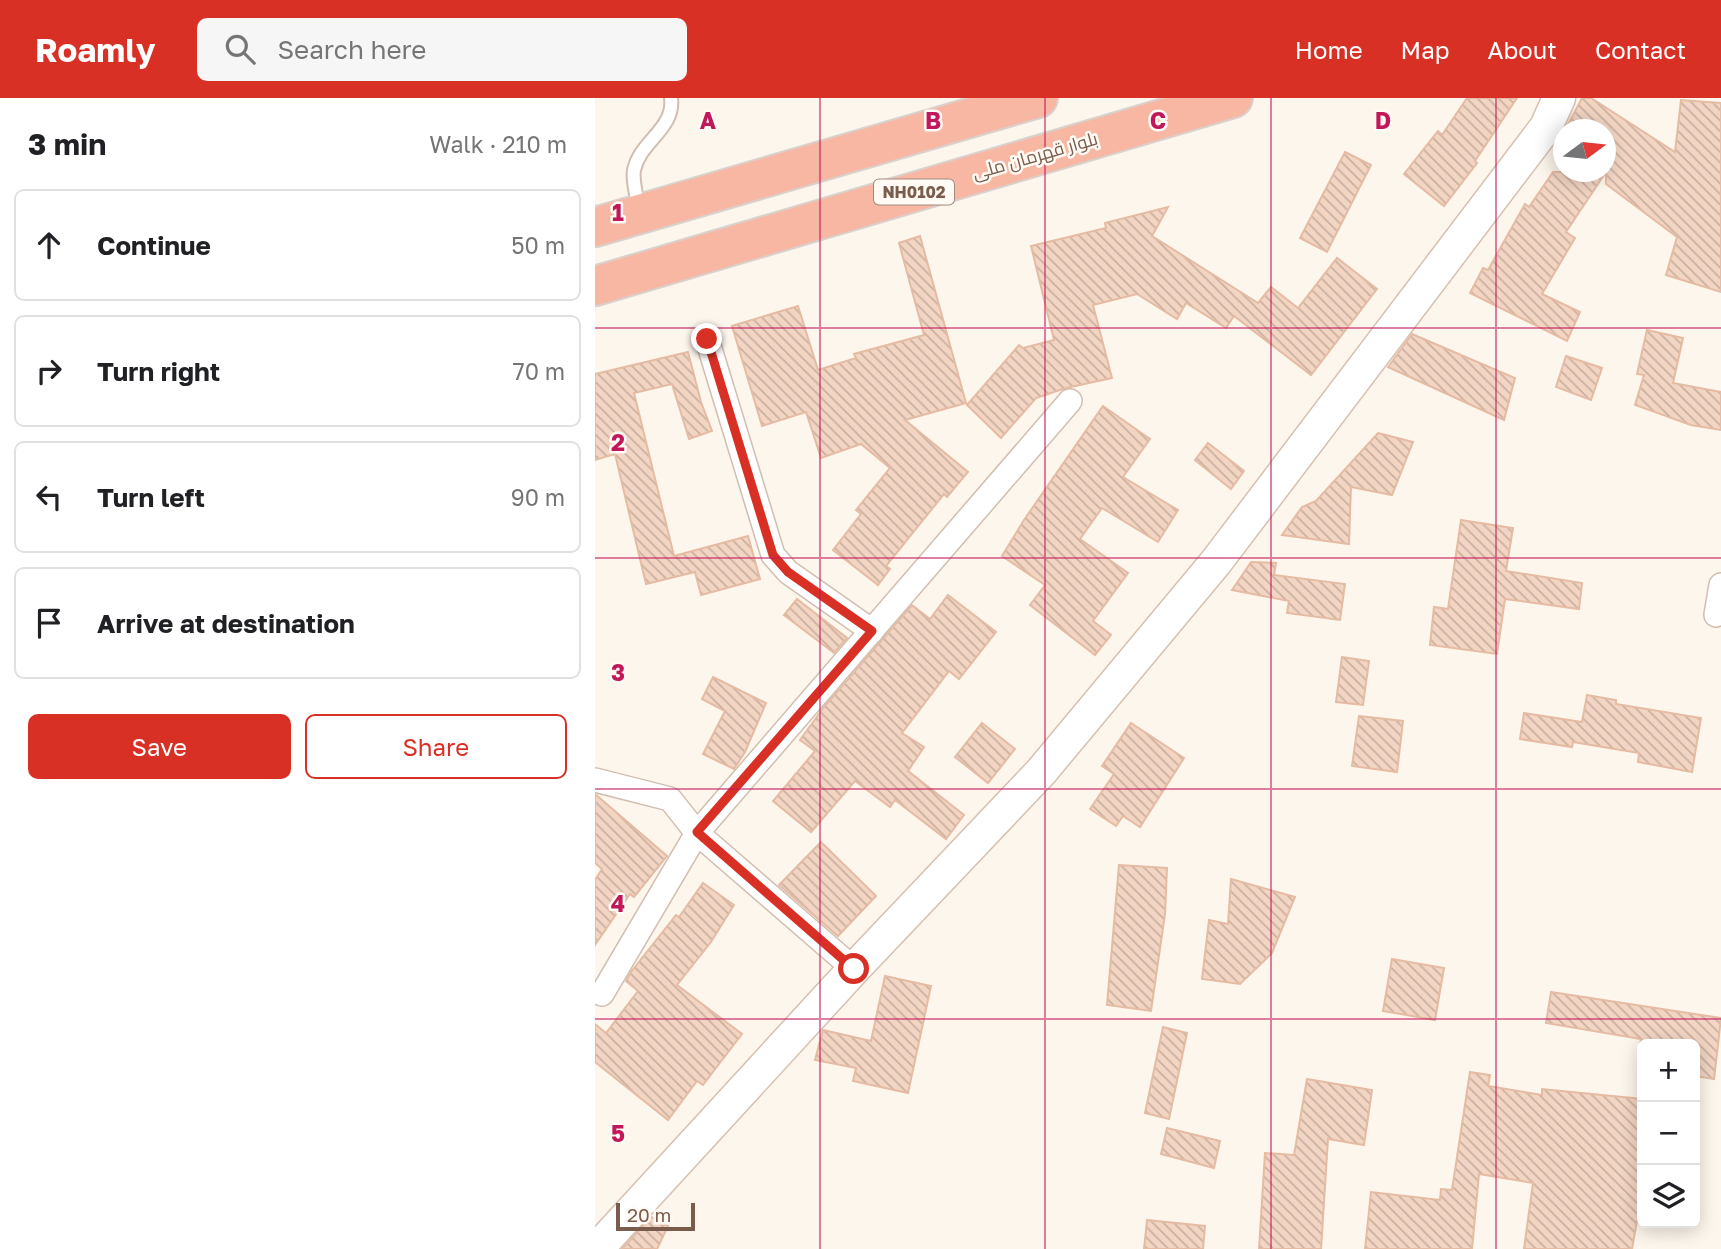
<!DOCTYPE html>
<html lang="en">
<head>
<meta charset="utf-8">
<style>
	:root { --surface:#fff; --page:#f6f6f6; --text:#202124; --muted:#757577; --line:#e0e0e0; --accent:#d93025 }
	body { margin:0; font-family:"Golos Text",Cairo,sans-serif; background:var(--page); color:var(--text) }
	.controls { position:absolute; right:21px; bottom:21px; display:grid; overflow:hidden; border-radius:10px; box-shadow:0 4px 18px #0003 }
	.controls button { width:63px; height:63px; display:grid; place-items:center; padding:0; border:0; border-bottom:2px solid var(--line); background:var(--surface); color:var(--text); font:35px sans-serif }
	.compass { position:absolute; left:958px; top:21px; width:63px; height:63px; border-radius:50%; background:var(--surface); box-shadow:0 4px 18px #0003; rotate:75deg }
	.scale { position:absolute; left:21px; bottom:18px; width:79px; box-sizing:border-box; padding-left:7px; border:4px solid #7a5c4d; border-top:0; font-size:19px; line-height:24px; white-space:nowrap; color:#7a5c4d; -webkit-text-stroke:5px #fffaf3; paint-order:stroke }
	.stop { position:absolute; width:21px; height:21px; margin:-16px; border:5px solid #d93025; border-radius:50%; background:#fff }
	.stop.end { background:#d93025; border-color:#fff; box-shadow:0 2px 7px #0008 }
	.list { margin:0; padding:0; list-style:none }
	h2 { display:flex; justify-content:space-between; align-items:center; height:91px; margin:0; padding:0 28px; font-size:30px }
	h2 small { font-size:23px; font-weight:400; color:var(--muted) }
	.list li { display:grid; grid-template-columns:46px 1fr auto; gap:21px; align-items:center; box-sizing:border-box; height:112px; margin:0 14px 14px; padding:0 14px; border:2px solid var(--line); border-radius:10px }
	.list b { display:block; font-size:26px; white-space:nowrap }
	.list em { font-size:23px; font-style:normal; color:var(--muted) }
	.actions { display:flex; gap:14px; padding:21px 28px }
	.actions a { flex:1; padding:16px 0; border:2px solid var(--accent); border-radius:10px; text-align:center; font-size:24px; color:var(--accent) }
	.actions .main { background:var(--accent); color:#fff }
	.icon { flex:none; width:38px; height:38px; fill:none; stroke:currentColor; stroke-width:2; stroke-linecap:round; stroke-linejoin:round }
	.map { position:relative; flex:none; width:1126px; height:1151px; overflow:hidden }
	header { display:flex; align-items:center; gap:42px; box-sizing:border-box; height:98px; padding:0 35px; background:var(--accent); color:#fff }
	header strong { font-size:33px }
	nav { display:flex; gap:38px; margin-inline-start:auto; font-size:24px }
	.search { width:490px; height:63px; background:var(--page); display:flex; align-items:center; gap:18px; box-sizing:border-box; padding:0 24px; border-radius:10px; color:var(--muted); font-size:26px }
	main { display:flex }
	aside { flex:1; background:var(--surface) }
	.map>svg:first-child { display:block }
	.building { fill:url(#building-back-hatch); stroke:#e6bba3; stroke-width:2 }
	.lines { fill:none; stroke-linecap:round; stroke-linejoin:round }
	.lane-casing { stroke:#d1beb0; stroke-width:16 }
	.street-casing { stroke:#d1beb0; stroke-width:26 }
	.secondary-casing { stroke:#d6c0b0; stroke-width:35 }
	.highway-casing { stroke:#dad1cd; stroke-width:42 }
	.lane { stroke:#fff; stroke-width:12 }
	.street { stroke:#fff; stroke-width:23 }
	.secondary { stroke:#fff; stroke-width:32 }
	.highway { stroke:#f7b7a3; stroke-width:38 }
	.route { stroke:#d93025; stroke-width:9 }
	.grid { fill:none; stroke:#c2185b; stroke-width:2; stroke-opacity:0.55 }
	.labels { text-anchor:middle; stroke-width:5; stroke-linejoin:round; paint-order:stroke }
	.shield { fill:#fffaf3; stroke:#a28b7f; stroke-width:2 }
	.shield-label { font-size:16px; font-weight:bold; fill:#7a5c4d }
	.street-label { font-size:18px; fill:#7a5c4d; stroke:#fffaf3 }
	.grid-label { font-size:23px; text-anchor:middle; font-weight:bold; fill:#c2185b; stroke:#fffaf3; stroke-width:5; stroke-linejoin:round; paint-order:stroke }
</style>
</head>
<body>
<header>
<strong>Roamly</strong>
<div class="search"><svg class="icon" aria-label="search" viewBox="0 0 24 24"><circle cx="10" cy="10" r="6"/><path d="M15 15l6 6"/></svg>Search here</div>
<nav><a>Home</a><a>Map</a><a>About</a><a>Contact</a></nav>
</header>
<main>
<aside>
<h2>3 min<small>Walk · 210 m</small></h2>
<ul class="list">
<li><svg class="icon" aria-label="ahead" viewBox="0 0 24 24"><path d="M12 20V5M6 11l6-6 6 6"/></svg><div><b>Continue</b></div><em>50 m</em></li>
<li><svg class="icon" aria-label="right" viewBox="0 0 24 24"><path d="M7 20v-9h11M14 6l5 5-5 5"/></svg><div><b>Turn right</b></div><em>70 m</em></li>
<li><svg class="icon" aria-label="left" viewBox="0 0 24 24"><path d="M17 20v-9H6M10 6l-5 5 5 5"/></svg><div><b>Turn left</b></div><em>90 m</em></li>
<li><svg class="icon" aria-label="arrive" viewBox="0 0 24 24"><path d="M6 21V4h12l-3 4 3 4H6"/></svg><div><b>Arrive at destination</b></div></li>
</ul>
<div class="actions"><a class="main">Save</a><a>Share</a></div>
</aside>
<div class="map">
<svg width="1126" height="1151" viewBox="0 0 1126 1151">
	<defs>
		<pattern id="building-back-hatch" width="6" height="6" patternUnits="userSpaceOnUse" patternTransform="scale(1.75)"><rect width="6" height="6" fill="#f3d5c3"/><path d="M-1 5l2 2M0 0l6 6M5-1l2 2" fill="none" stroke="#cab0a1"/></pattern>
	</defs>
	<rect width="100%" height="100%" fill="#fdf6ec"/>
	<!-- building -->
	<g class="building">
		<path d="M 872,0 L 922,0 L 880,63 L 882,65 L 849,108 L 809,76 L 843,33 L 847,37 Z"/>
		<path d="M 987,0 L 996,0 L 1080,54 L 1086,2 L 1126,5 L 1126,194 L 1071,177 L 1082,139 L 1011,86 L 1011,74 L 971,134 L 980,140 L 947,196 L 985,214 L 972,243 L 875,195 L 888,170 L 893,172 L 930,106 L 934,109 L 958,74 L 1011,74 L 1011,32 L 970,32 Z"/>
		<path d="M 750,54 L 776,67 L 732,154 L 705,140 Z"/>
		<path d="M 573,109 L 557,138 L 663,205 L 676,189 L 703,210 L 742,160 L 782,191 L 716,277 L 639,218 L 631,230 L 591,205 L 582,221 L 542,196 L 498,207 L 517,280 L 471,290 L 441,300 L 406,340 L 372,307 L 424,247 L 428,250 L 459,242 L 436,148 L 511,130 L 510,125 Z"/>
		<path d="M 325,138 L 371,305 L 310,322 L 373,374 L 352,399 L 349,396 L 291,468 L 295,471 L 283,487 L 238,452 L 266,416 L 261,412 L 295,370 L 266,346 L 226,360 L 211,314 L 167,328 L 137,228 L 203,208 L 223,272 L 261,260 L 259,256 L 329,237 L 304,145 Z"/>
		<path d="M 1052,232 L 1088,240 L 1078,285 L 1126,294 L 1126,332 L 1096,327 L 1040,307 L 1049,277 L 1042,276 Z"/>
		<path d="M 817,236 L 920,280 L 909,322 L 793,269 Z"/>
		<path d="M 93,254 L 106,304 L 117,333 L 94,341 L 77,286 L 39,295 L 79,458 L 153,438 L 165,481 L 106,497 L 100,474 L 51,486 L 20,356 L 0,362 L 0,276 Z"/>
		<path d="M 971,258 L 1007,270 L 996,302 L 961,289 Z"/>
		<path d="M 508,308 L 555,341 L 528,379 L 583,412 L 563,444 L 507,410 L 485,441 L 533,475 L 498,523 L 516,537 L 500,557 L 435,507 L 450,487 L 407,458 L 429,422 Z"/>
		<path d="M 783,335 L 818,344 L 797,397 L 756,389 L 754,446 L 687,437 L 707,409 L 721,403 Z"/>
		<path d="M 613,345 L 649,373 L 636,391 L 600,362 Z"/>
		<path d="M 866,422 L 918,430 L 911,473 L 987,485 L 984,511 L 910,501 L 902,556 L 835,547 L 839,509 L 853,511 Z"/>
		<path d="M 656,464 L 681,465 L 679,477 L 750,486 L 745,522 L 692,515 L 694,503 L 637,492 Z"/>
		<path d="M 353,497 L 401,534 L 364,581 L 354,573 L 307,635 L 329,649 L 313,673 L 369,717 L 351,741 L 300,702 L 295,709 L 260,683 L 216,734 L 178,703 L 220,653 L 205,642 L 229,609 L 317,507 L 335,521 Z"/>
		<path d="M 202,501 L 252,540 L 239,555 L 189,517 Z"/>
		<path d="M 747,559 L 774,563 L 768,607 L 741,604 Z"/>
		<path d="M 118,579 L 171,605 L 150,654 L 139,671 L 108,656 L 130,613 L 107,601 Z"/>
		<path d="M 992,597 L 1021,602 L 1021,606 L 1106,620 L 1097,674 L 1043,664 L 1044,655 L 978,644 L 977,649 L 925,641 L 929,615 L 987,624 Z"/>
		<path d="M 764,618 L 808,623 L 802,674 L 757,668 Z"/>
		<path d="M 387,625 L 420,651 L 393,685 L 360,659 Z"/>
		<path d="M 536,625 L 589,660 L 545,729 L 528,718 L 521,728 L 495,711 L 519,676 L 507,668 Z"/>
		<path d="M 0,696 L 72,758 L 39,799 L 35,796 L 0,847 L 0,782 L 7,771 L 0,765 Z"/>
		<path d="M 226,744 L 281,798 L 243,838 L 184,787 Z"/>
		<path d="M 524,767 L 572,770 L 570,816 L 556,913 L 512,907 Z"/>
		<path d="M 636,781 L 700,799 L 677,855 L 645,886 L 607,881 L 614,822 L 633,826 Z"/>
		<path d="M 108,785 L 139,807 L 116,844 L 82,887 L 147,936 L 108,987 L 102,983 L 73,1022 L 0,964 L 0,926 L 11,935 L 43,893 L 31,883 L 36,874 L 81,817 L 84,819 Z"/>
		<path d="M 797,861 L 849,870 L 840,922 L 788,913 Z"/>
		<path d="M 290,878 L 336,888 L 313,995 L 258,983 L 261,970 L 220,962 L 228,932 L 276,943 Z"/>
		<path d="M 956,894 L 1126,920 L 1119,981 L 1100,978 L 1100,946 L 1045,946 L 1046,941 L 951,925 Z"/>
		<path d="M 568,929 L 592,935 L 574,1021 L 550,1015 Z"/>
		<path d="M 875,974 L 895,977 L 893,988 L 947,997 L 947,991 L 1047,1001 L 1047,1124 L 1042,1123 L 1037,1151 L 929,1151 L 938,1085 L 884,1076 L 877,1151 L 770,1151 L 776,1094 L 845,1102 L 846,1091 L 857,1092 Z"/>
		<path d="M 712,981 L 777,992 L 769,1047 L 733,1041 L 726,1151 L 664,1151 L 670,1055 L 699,1057 Z"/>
		<path d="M 572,1030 L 625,1043 L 619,1070 L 566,1056 Z"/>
		<path d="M 56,1119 L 73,1128 L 62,1151 L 27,1151 Z"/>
		<path d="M 552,1122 L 610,1128 L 608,1151 L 549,1151 Z"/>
	</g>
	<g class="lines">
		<defs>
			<path id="lane" d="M 44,111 C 42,99 37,83 39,72 C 45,43 80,31 76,0"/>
			<g id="street">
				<path d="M 112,241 L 178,457 L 193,474 L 277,533"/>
				<path d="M 1121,517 L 1126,487"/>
				<path d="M 0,682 L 75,701 L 102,735 L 259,871"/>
				<path d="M 7,896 L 102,735 L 475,303"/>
			</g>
			<path id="secondary" d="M 2,1151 L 259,871 L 446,674 L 621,464 L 951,29 L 964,0"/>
			<g id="highway">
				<path d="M 0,129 L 443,0"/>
				<path d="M 0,188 L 638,0"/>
			</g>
		</defs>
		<!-- lane casing -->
		<use href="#lane" class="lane-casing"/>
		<!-- street casing -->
		<use href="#street" class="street-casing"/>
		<!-- secondary casing -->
		<use href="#secondary" class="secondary-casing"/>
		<!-- highway casing -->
		<use href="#highway" class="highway-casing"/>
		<!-- lane -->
		<use href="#lane" class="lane"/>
		<!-- street -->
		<use href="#street" class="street"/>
		<!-- secondary -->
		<use href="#secondary" class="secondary"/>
		<!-- highway -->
		<use href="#highway" class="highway"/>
	</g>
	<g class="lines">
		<!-- route -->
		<path class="route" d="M 112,241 L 178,457 L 193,474 L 277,533 L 102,734 L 259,871"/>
	</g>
	<!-- grid -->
	<path class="grid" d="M 225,0 L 225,1151M 450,0 L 450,1151M 676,0 L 676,1151M 901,0 L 901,1151M 0,230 L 1126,230M 0,460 L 1126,460M 0,691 L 1126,691M 0,921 L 1126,921"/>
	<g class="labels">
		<!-- shield labels -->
		<rect class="shield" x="279" y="81.5" width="80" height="25" rx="5"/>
		<g class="shield-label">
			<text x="319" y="100">NH0102</text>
		</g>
		<!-- street labels -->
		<g class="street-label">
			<text transform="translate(440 58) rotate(-16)" y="6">بلوار قهرمان ملی</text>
		</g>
	</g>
	<g class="grid-label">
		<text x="113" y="31">A</text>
		<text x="338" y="31">B</text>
		<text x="563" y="31">C</text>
		<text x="788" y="31">D</text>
		<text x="23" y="123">1</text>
		<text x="23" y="353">2</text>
		<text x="23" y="583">3</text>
		<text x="23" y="814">4</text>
		<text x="23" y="1044">5</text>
	</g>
</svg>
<div class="controls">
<button>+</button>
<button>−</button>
<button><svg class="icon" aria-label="layers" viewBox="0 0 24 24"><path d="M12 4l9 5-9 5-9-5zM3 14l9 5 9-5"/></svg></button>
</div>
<svg class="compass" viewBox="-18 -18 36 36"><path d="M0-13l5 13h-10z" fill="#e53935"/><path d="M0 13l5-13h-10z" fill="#757577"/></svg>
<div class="scale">20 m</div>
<div class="stop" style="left:259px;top:871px"></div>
<div class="stop end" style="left:112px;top:241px"></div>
</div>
</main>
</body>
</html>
